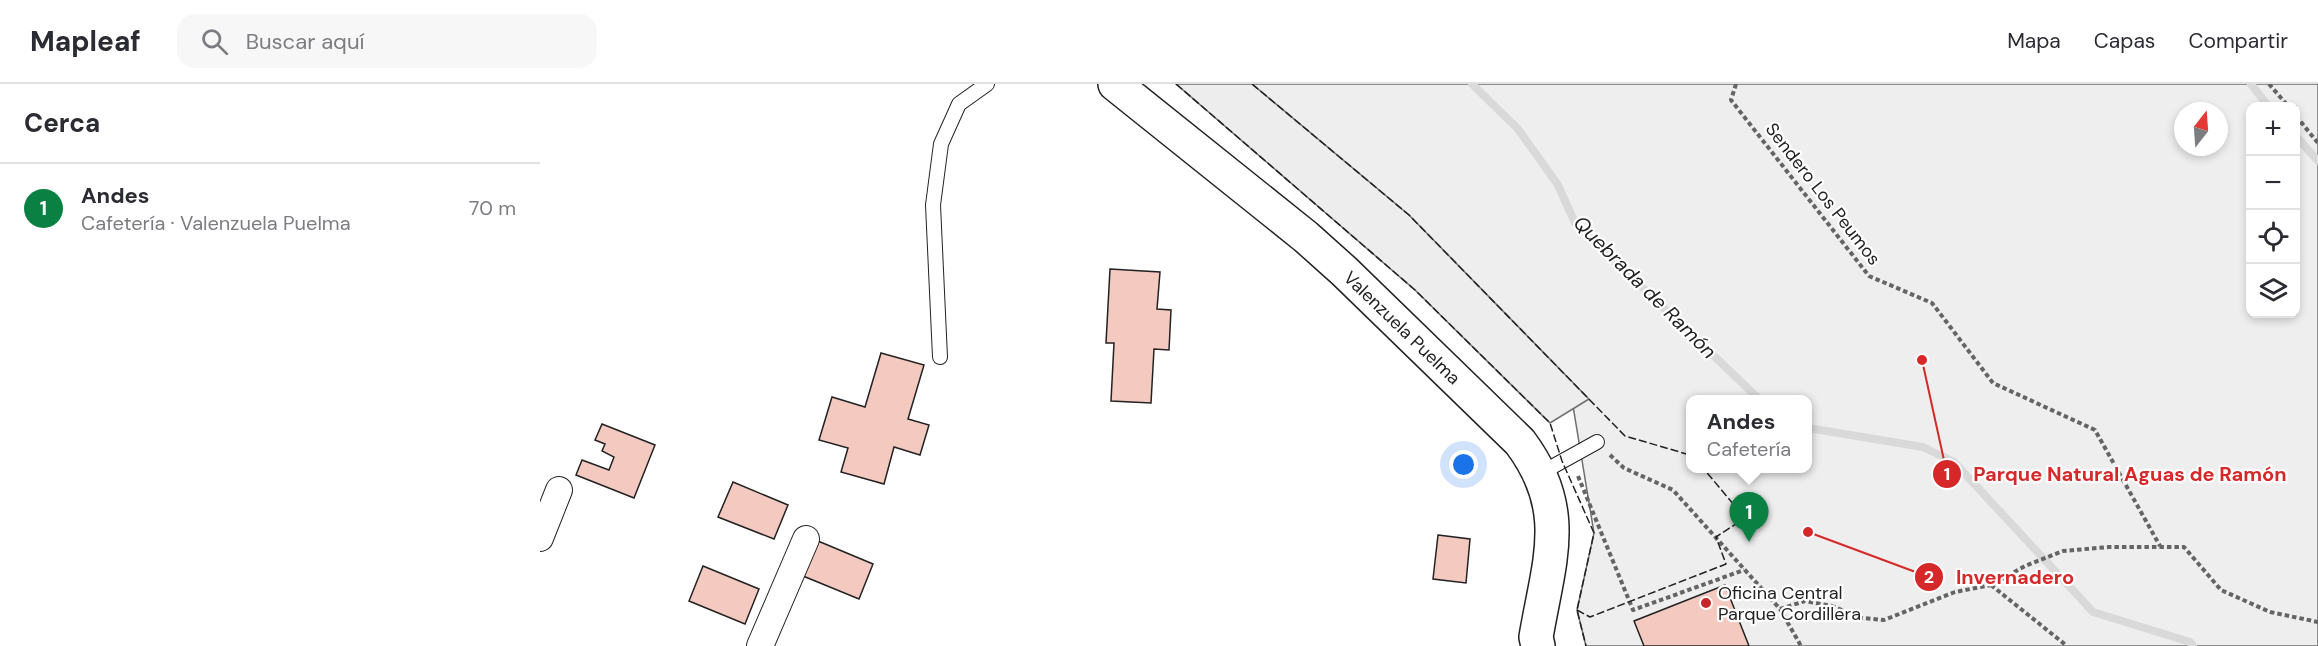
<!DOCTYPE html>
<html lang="es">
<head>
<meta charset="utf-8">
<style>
	:root { --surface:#fff; --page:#f7f7f7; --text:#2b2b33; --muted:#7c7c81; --line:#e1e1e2; --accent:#0b8043 }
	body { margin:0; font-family:"DM Sans",sans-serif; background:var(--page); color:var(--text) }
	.controls { position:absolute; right:18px; top:18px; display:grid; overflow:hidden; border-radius:12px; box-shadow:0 3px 9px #0003 }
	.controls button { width:54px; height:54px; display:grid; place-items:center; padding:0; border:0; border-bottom:2px solid var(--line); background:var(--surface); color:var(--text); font:30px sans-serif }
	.compass { position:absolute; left:1634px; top:18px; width:54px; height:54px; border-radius:50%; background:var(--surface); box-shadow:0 3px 9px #0003; rotate:17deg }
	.you { position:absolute; left:924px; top:381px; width:21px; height:21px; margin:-15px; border:4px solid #fff; border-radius:50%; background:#1a73e8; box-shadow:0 0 0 9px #1a73e833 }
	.badge { display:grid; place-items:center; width:39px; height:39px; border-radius:50%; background:var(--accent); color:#fff; font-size:20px; font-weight:700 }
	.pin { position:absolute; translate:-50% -50px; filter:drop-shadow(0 2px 3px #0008) }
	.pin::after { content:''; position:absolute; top:32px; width:21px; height:18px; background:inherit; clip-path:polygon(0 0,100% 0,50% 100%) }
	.popup { position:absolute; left:1146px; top:311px; width:126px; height:78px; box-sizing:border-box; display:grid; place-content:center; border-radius:12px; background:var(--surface); filter:drop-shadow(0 2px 4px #0005); font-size:20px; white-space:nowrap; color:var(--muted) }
	.popup b { font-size:22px; color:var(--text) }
	.popup::after { content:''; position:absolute; left:50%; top:100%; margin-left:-12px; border:12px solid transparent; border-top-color:var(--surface) }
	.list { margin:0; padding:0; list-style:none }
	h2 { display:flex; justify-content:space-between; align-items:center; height:78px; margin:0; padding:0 24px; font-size:26px }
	h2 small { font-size:20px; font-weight:400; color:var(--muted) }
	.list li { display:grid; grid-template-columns:39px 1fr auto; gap:18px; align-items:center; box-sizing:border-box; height:90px; padding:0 24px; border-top:2px solid var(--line) }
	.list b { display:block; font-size:22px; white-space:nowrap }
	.list p { margin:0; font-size:20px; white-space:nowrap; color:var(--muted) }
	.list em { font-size:20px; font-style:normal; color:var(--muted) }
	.icon { flex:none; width:33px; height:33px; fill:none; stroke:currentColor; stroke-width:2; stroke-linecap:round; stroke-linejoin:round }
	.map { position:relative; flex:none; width:1778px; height:562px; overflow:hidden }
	header { display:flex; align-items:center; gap:36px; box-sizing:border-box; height:84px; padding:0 30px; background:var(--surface); border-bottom:2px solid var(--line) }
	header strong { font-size:28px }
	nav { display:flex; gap:33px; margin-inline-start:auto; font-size:21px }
	.search { width:420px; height:54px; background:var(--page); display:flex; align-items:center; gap:15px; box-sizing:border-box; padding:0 21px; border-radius:18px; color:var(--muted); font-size:22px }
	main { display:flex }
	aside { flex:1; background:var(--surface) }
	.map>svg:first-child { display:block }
	.green { fill:#eee; stroke:#6f6f6f; stroke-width:1.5; fill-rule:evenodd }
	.parking { fill:#ededed; stroke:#6f6f6f; stroke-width:1.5 }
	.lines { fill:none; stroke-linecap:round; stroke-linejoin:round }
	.stream { stroke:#d9d9d9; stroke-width:8 }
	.building { fill:#f3c9c0; stroke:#222; stroke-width:1.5 }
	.lane-casing { stroke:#222; stroke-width:16 }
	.street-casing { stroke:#222; stroke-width:28 }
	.secondary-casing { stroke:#222; stroke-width:36 }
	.path { stroke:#646464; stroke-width:4; stroke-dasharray:4.5 3; stroke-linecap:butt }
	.lane { stroke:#fff; stroke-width:14 }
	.street { stroke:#fff; stroke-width:26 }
	.secondary { stroke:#fff; stroke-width:33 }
	.fence { stroke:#222; stroke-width:1.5; stroke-dasharray:8 3; stroke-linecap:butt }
	.poi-dot { fill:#c62828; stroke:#fff; stroke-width:2 }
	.labels { text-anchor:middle; stroke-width:4.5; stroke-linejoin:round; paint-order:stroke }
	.street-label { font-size:18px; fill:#222; stroke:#fff }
	.poi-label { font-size:18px; fill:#222; stroke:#fff; text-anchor:start }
	.water-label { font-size:20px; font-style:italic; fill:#222; stroke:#fff }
	.leader { fill:none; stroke:#d62828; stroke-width:2 }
	.callout-dot { fill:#d62828; stroke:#fff; stroke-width:2 }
	.mark-label { font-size:18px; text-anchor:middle; font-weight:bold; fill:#fff }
	.callout-label { font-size:20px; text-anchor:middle; font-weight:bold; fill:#d62828; stroke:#fff; stroke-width:4.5; stroke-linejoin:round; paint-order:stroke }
</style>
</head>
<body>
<header>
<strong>Mapleaf</strong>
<div class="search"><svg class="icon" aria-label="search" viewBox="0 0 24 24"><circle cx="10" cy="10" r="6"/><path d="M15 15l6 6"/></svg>Buscar aquí</div>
<nav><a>Mapa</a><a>Capas</a><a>Compartir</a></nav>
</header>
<main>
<aside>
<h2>Cerca<small></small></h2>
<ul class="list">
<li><span class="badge">1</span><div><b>Andes</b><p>Cafetería · Valenzuela Puelma</p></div><em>70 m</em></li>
</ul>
</aside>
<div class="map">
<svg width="1778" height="562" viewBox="0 0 1778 562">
	<rect width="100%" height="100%" fill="#fff"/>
	<!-- green -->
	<path class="green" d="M 663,0 L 1778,0 L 1778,562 L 1046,562 L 1037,526 L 1054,449 L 1033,322 ZM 1710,22 L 1756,22 L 1756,230 L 1710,230 ZM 1643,27 L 1679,27 L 1679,63 L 1643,63 ZM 1150,316 L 1268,316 L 1268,384 L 1150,384 Z"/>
	<!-- parking -->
	<path class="parking" d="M 636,0 L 712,0 L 869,131 L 1049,315 L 1010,339 L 875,206 Z"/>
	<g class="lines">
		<!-- stream -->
		<g class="stream">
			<path d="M 932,0 L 978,45 L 1018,101 L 1035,139 L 1220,316"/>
			<path d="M 1711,0 L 1728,22"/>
			<path d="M 1756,52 L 1778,77"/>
			<path d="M 1268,344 L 1383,363 L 1414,378 L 1553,528 L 1650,558 L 1653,562"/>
		</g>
	</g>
	<!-- building -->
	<g class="building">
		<path d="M 570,185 L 620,188 L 617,225 L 631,226 L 629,266 L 614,265 L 611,319 L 571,317 L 574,259 L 566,259 Z"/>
		<path d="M 341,269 L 384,281 L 368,335 L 389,341 L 380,371 L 354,363 L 344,400 L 301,388 L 308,364 L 279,356 L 292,313 L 325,323 Z"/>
		<path d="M 62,340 L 115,361 L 94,414 L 36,391 L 42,376 L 69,386 L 74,373 L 62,367 L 65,360 L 55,356 Z"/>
		<path d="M 193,398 L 248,421 L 234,455 L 178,433 Z"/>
		<path d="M 898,451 L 930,455 L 926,499 L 893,495 Z"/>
		<path d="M 278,457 L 333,480 L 319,515 L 263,492 Z"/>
		<path d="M 163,482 L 219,505 L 205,540 L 149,517 Z"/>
		<path d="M 1185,501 L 1209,562 L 1104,562 L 1094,537 Z"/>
	</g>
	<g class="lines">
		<defs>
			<g id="lane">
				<path d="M 400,273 L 393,121 L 401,60 L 419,20 L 447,0"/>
				<path d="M 1001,389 L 1057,358"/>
			</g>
			<g id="street">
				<path d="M 0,454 L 19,406"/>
				<path d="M 220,562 L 266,455"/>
			</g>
			<path id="secondary" d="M 575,0 L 766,153 L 804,187 L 980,358 C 1031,426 1009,476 996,553 L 998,562"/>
		</defs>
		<!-- lane casing -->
		<use href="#lane" class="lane-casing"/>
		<!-- street casing -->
		<use href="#street" class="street-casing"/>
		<!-- secondary casing -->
		<use href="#secondary" class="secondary-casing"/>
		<!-- path -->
		<g class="path">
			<path d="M 1196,0 L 1191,16 L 1329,192 L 1392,219 L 1453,299 L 1555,346 L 1620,462"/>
			<path d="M 1729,0 L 1748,22"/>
			<path d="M 1756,32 L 1778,59"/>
			<path d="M 1070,371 L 1084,384 L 1133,406 L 1240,525 L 1261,562"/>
			<path d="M 1038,392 L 1093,526 L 1204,486"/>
			<path d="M 1451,501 L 1527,562"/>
			<path d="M 1240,525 L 1265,517 L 1292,522 L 1322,534 L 1344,536 L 1415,508 L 1451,501 L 1485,482 L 1523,467 L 1569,463 L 1644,463 L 1681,506 L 1730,528 L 1778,538"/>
		</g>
		<!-- lane -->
		<use href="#lane" class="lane"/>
		<!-- street -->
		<use href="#street" class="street"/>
		<!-- secondary -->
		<use href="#secondary" class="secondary"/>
		<!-- fence -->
		<g class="fence">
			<path d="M 636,0 L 875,206 L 1010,339 L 1022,377 L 1054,449 L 1037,526 L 1046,562"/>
			<path d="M 712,0 L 869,131 L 1085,352 L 1150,371"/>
			<path d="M 1037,526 L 1050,533 L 1186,480 L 1176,453 L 1205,434 L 1163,384"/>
		</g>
	</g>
	<!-- markers -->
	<circle class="poi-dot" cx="1166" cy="519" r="6"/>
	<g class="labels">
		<!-- street labels -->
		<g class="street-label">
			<text transform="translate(1283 110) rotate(52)" y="6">Sendero Los Peumos</text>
			<text transform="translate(862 244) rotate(44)" y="6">Valenzuela Puelma</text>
		</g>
		<!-- poi labels -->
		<g class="poi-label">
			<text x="1178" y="515">Oficina Central<tspan x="1178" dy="21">Parque Cordillera</tspan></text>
		</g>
		<!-- water labels -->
		<g class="water-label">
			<text transform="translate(1105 203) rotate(45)" y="7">Quebrada de Ramón</text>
		</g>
	</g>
	<!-- callouts -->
	<path class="leader" d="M1382 276L1407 390M1268 448L1389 493"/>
	<g class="callout-dot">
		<circle cx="1382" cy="276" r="6"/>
		<circle cx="1268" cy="448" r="6"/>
		<circle cx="1407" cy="390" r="15"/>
		<circle cx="1389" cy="493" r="15"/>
	</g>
	<g class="mark-label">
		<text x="1407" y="396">1</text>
		<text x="1389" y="499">2</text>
	</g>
	<g class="callout-label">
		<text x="1590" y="397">Parque Natural Aguas de Ramón</text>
		<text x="1475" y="500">Invernadero</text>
	</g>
</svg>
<div class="controls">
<button>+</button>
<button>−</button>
<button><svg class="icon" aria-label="locate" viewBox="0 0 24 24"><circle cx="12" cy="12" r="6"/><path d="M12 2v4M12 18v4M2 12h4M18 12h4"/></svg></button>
<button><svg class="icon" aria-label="layers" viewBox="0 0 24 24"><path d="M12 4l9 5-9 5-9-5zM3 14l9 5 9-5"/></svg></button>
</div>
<svg class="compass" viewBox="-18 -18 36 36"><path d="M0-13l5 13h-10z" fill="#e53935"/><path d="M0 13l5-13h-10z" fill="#7c7c81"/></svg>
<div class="you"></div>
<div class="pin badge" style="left:1209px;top:458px">1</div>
<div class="popup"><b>Andes</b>Cafetería</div>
</div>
</main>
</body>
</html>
